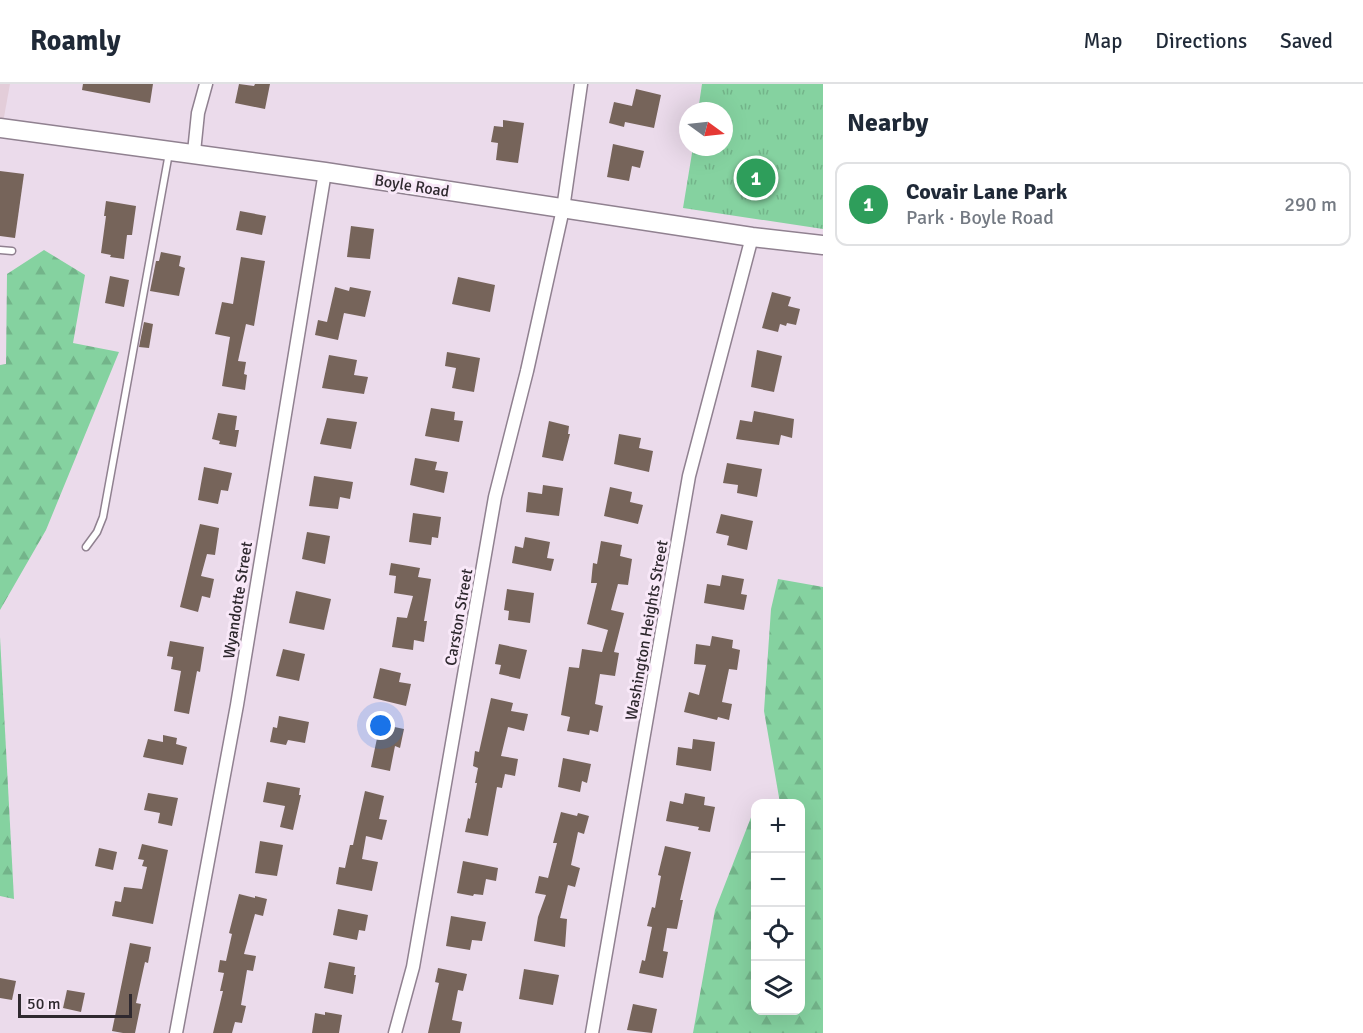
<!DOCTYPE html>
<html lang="en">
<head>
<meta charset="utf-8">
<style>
	:root { --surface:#fff; --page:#f2f2f3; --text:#1f2937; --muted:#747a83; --line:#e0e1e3; --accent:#2563eb }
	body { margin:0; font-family:Signika,sans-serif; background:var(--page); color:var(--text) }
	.controls { position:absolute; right:18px; bottom:18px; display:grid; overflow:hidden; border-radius:12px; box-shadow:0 6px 24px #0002 }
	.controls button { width:54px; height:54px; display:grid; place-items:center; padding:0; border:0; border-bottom:2px solid var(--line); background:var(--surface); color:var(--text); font:30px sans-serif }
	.compass { position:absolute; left:679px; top:18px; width:54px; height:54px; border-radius:50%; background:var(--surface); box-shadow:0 6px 24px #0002; rotate:105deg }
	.scale { position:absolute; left:18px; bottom:15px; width:114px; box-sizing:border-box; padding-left:6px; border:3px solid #2f292f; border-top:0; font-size:16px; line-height:21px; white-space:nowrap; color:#2f292f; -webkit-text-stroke:4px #f8e8f8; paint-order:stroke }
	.you { position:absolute; left:381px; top:642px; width:21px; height:21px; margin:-15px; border:4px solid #fff; border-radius:50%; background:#1a73e8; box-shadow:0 0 0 9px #1a73e833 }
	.badge { display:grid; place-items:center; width:39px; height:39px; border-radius:50%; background:var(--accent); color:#fff; font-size:20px; font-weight:700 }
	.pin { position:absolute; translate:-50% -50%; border:3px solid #fff; box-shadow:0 2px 6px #0006 }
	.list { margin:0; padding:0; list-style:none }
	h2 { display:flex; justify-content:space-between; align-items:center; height:78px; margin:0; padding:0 24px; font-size:26px }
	h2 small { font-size:20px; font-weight:400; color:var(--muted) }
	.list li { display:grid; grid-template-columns:39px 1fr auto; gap:18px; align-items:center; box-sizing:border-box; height:84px; margin:0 12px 12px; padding:0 12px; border:2px solid var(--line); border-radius:12px }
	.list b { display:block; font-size:22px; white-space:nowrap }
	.list p { margin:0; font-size:20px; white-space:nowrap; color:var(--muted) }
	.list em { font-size:20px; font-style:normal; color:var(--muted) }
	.icon { flex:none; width:33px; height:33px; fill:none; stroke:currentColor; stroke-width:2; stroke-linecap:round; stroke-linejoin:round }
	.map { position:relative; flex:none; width:823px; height:949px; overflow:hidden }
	header { display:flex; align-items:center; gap:36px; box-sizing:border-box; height:84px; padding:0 30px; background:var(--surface); border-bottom:2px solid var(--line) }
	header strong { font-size:28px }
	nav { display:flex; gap:33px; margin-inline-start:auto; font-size:21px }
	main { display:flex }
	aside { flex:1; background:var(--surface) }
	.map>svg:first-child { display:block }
	.commercial { fill:#e3cdd9 }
	.forest { fill:url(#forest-firs) }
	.park { fill:url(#park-tufts) }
	.building { fill:#76645a }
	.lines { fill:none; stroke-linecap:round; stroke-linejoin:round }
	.lane-casing { stroke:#908190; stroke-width:9 }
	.street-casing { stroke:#908190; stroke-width:15 }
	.secondary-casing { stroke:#908190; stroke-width:21 }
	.lane { stroke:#fff; stroke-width:6 }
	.street { stroke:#fff; stroke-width:12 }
	.secondary { stroke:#fff; stroke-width:18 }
	.labels { text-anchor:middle; stroke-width:6; stroke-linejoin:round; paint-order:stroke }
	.street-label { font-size:16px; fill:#2f292f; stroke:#f8e8f8 }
</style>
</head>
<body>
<header>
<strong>Roamly</strong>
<nav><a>Map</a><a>Directions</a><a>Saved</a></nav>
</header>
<main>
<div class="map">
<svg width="823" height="949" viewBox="0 0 823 949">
	<defs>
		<pattern id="forest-firs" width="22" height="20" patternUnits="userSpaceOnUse" patternTransform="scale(1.5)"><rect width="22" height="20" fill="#85d2a0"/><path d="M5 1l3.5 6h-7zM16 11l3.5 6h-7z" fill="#73b48a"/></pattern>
		<pattern id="park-tufts" width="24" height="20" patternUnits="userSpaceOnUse" patternTransform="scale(1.5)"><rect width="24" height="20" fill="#85d2a0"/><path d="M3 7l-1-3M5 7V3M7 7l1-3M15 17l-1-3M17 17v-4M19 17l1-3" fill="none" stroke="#73b48a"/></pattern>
	</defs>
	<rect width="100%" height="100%" fill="#ebdbeb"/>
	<!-- commercial -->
	<path class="commercial" d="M 0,0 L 10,0 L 2,44 L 0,44 Z"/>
	<!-- forest -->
	<g class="forest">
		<path d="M 44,166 L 85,191 L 73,259 L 119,268 L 46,446 L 0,526 L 0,281 L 6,280 L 7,190 Z"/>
		<path d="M 778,495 L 823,503 L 823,949 L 693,949 L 715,826 L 755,723 L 756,926 L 800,926 L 800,720 L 780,719 L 764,627 L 771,525 Z"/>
		<path d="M 0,553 L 14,815 L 0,812 Z"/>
	</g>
	<!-- park -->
	<path class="park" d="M 702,0 L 823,0 L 823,145 L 683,124 L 693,63 L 724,63 L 724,27 L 698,27 Z"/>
	<!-- building -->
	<g class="building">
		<path d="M 83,0 L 153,0 L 150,19 L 82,6 Z"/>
		<path d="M 239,0 L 254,2 L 255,0 L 270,0 L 265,25 L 235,19 Z"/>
		<path d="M 636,5 L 661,11 L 654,44 L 625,38 L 624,43 L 609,39 L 614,18 L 632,22 Z"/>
		<path d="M 503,36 L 524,39 L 518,79 L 496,76 L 498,59 L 491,58 L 494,42 L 503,43 Z"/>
		<path d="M 613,60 L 644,67 L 640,84 L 632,82 L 629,97 L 607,93 Z"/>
		<path d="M 0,87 L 24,90 L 15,154 L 0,152 Z"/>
		<path d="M 106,117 L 136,122 L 132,151 L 127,151 L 124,175 L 110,173 L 111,171 L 101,169 L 106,132 L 104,132 Z"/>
		<path d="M 240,127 L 266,132 L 262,151 L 236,146 Z"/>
		<path d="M 351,142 L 374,145 L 370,175 L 347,173 Z"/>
		<path d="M 161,168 L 181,172 L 179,182 L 185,184 L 179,212 L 150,207 L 156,177 L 159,177 Z"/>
		<path d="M 241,173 L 265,177 L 254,242 L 246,240 L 238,277 L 246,278 L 244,290 L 247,291 L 245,306 L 222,302 L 230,253 L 215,250 L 222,218 L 233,220 Z"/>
		<path d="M 110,192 L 129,196 L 124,223 L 105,219 Z"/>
		<path d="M 458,193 L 495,201 L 490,228 L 452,220 Z"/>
		<path d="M 335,203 L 349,207 L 350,203 L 371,207 L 365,233 L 344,229 L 338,256 L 315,251 L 318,236 L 327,238 Z"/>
		<path d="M 772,208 L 791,213 L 788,222 L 800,225 L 796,241 L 787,239 L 786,242 L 780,240 L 778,248 L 762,244 Z"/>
		<path d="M 144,238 L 153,240 L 149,264 L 139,263 Z"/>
		<path d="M 757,266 L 782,272 L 774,308 L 751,303 Z"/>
		<path d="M 447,268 L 480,274 L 474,308 L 452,304 L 456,284 L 445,282 Z"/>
		<path d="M 329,271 L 357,276 L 354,291 L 368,293 L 364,310 L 322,304 Z"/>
		<path d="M 431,324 L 455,328 L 454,336 L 463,337 L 459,358 L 425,352 Z"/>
		<path d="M 754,327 L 794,335 L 792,354 L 781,351 L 779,361 L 736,355 L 740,336 L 752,338 Z"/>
		<path d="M 218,329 L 237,332 L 235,346 L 239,346 L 236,363 L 219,360 L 220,357 L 212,355 Z"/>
		<path d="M 327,334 L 357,338 L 351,365 L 320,360 Z"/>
		<path d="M 549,337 L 569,342 L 568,350 L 570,350 L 563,377 L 542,373 Z"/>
		<path d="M 619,350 L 641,354 L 639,364 L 653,367 L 649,388 L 614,380 Z"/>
		<path d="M 415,374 L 437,378 L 435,386 L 448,388 L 444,409 L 410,401 Z"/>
		<path d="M 727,379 L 762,385 L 757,413 L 737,409 L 738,401 L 723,399 Z"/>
		<path d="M 204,383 L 232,389 L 228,407 L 221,406 L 218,420 L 198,416 Z"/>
		<path d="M 314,392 L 353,398 L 350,415 L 340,413 L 338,425 L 309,422 Z"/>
		<path d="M 543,401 L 563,404 L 559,432 L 526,428 L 528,408 L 542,410 Z"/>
		<path d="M 610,403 L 632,408 L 630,418 L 643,421 L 638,440 L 604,432 Z"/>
		<path d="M 413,429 L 441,433 L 438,454 L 432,453 L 431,461 L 409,458 Z"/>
		<path d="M 721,430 L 753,437 L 747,466 L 727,461 L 729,452 L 716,449 Z"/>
		<path d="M 200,440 L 219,444 L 215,471 L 207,470 L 201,492 L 214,495 L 210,514 L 202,512 L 198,528 L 180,523 Z"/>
		<path d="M 307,448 L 330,452 L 325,480 L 302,475 Z"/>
		<path d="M 525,453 L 550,458 L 547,474 L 554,475 L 551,487 L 512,479 L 515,462 L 523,464 Z"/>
		<path d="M 601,457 L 622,461 L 620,472 L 632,475 L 628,501 L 618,500 L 611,526 L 624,529 L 614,568 L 619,569 L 615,592 L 600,590 L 595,620 L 603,622 L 598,648 L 590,646 L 589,651 L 567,647 L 570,633 L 561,631 L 569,583 L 579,584 L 582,565 L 602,568 L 608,546 L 587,540 L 597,499 L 591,499 L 593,479 L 597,480 Z"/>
		<path d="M 391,479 L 420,484 L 418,493 L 431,495 L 424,537 L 427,537 L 424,558 L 414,556 L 413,566 L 392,563 L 397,533 L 407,534 L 413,512 L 394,509 L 396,492 L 389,491 Z"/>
		<path d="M 722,491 L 744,495 L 741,510 L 747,511 L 744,526 L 704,519 L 707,500 L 720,502 Z"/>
		<path d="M 507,505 L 534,509 L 530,539 L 508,536 L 509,527 L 504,526 Z"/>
		<path d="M 296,507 L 331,515 L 324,546 L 289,539 Z"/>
		<path d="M 712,552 L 733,556 L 732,564 L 740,566 L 737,586 L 729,585 L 722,618 L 732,620 L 729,636 L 718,633 L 717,636 L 684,628 L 689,608 L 699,611 L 706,581 L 694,580 L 696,560 L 710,562 Z"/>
		<path d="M 170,557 L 204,563 L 200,588 L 197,587 L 189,630 L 174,627 L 181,587 L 171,585 L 173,573 L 167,572 Z"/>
		<path d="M 499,560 L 527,566 L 520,595 L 499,590 L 501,581 L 495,580 Z"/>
		<path d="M 283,565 L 305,570 L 299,597 L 276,592 Z"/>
		<path d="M 380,584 L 401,589 L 399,598 L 411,600 L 406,622 L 373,614 Z"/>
		<path d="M 491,614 L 513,619 L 511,627 L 528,630 L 524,647 L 508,643 L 501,672 L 518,675 L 515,692 L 505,690 L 502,704 L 497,703 L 488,752 L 465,748 L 468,734 L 470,735 L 477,699 L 475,699 L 478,684 L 473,682 L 475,667 L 479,668 Z"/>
		<path d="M 279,632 L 309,638 L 305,659 L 288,656 L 286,661 L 270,658 L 273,643 L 277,644 Z"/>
		<path d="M 380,640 L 404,645 L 400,664 L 395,662 L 390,687 L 371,683 Z"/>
		<path d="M 163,651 L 177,654 L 176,660 L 187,663 L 183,681 L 143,673 L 148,655 L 163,658 Z"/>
		<path d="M 693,655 L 715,658 L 711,687 L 676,681 L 678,663 L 692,665 Z"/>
		<path d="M 563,674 L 591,680 L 587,699 L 582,697 L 580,708 L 558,703 Z"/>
		<path d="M 267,698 L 300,704 L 299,711 L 301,711 L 293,746 L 280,743 L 285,722 L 263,718 Z"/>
		<path d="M 365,707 L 384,712 L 379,735 L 387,736 L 382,756 L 366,752 L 362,775 L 378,778 L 372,807 L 336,800 L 339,783 L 345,784 L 350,761 L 353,761 Z"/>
		<path d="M 148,709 L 178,714 L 172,742 L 158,739 L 160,729 L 144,726 Z"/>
		<path d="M 685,709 L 705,713 L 704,721 L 715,723 L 710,748 L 698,746 L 699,743 L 666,737 L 670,717 L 683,720 Z"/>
		<path d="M 561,728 L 577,732 L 578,729 L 589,732 L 584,750 L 578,748 L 571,781 L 580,784 L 575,803 L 568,801 L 560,834 L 567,835 L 565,863 L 534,857 L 538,833 L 546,811 L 535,809 L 539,792 L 548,794 L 557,759 L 553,759 Z"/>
		<path d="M 260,757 L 283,761 L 277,792 L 255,789 Z"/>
		<path d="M 142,760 L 168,766 L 153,840 L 112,832 L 115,817 L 121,818 L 124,803 L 142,805 L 147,783 L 142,782 L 144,776 L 138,775 Z"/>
		<path d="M 665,762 L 691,768 L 680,816 L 683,816 L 677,845 L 667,844 L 663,867 L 668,868 L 663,894 L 639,889 L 642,876 L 645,877 L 652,843 L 647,842 L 652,823 L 655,824 L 661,792 L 658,791 Z"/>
		<path d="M 99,764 L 117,768 L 113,786 L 95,782 Z"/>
		<path d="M 463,777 L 498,784 L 496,797 L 486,795 L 483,811 L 474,810 L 473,812 L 457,809 Z"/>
		<path d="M 239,810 L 255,814 L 255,812 L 267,815 L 263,832 L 255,830 L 244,870 L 256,872 L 253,887 L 247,886 L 241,921 L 246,922 L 242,939 L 235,938 L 232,949 L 213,949 L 223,907 L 220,907 L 224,889 L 218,888 L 220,876 L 226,877 L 232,850 L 229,849 Z"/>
		<path d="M 338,825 L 368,831 L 365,847 L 359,846 L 357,856 L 333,851 Z"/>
		<path d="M 451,832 L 486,838 L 482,857 L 472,856 L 470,866 L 446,862 Z"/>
		<path d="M 130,859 L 151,863 L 148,879 L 145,878 L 136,919 L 141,920 L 135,949 L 123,949 L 112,947 Z"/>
		<path d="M 329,878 L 355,883 L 354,891 L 356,891 L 353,910 L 324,904 Z"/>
		<path d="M 438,884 L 467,890 L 463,907 L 458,906 L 452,936 L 462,938 L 460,949 L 428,949 L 439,899 L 435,898 Z"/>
		<path d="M 524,885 L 559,891 L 553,921 L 519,915 Z"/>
		<path d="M 0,894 L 16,897 L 12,916 L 0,914 Z"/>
		<path d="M 67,906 L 85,909 L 81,928 L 63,924 Z"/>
		<path d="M 633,920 L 657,925 L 652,949 L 627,946 Z"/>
		<path d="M 325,928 L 342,931 L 339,949 L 312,949 L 315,929 L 325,931 Z"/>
	</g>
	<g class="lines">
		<defs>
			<g id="lane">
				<path d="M 0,166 L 12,167"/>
				<path d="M 86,463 L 97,448 L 103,433 L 169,69"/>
			</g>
			<g id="street">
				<path d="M 194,68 L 198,29 L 206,0"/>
				<path d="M 176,949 L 237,621 L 325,88"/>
				<path d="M 395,949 L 413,883 L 495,413 L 527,287 L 563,125 L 581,0"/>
				<path d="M 592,949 L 689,392 L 752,153"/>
			</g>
			<path id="secondary" d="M 0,44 L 325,88 L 752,153 L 823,161"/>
		</defs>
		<!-- lane casing -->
		<use href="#lane" class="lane-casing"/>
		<!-- street casing -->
		<use href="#street" class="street-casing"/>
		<!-- secondary casing -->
		<use href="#secondary" class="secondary-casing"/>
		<!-- lane -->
		<use href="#lane" class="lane"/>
		<!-- street -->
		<use href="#street" class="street"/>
		<!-- secondary -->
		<use href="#secondary" class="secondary"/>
	</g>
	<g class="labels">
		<!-- street labels -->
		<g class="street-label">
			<text transform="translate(412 101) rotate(9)" y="6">Boyle Road</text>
			<text transform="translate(237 516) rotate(-81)" y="6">Wyandotte Street</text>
			<text transform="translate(458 533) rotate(-80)" y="6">Carston Street</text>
			<text transform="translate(646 546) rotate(-80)" y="6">Washington Heights Street</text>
		</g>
	</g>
</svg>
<div class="controls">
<button>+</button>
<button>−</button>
<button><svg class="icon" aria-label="locate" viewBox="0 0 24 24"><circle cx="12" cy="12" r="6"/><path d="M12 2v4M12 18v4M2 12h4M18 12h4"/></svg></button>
<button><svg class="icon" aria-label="layers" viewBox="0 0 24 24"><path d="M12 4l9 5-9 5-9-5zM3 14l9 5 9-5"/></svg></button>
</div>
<svg class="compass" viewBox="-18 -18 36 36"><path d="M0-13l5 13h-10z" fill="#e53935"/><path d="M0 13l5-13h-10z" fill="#747a83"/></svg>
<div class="scale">50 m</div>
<div class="you"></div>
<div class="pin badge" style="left:756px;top:94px;background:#2e9e5b">1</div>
</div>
<aside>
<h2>Nearby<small></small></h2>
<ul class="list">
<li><span class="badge" style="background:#2e9e5b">1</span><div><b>Covair Lane Park</b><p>Park · Boyle Road</p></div><em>290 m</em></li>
</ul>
</aside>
</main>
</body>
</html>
